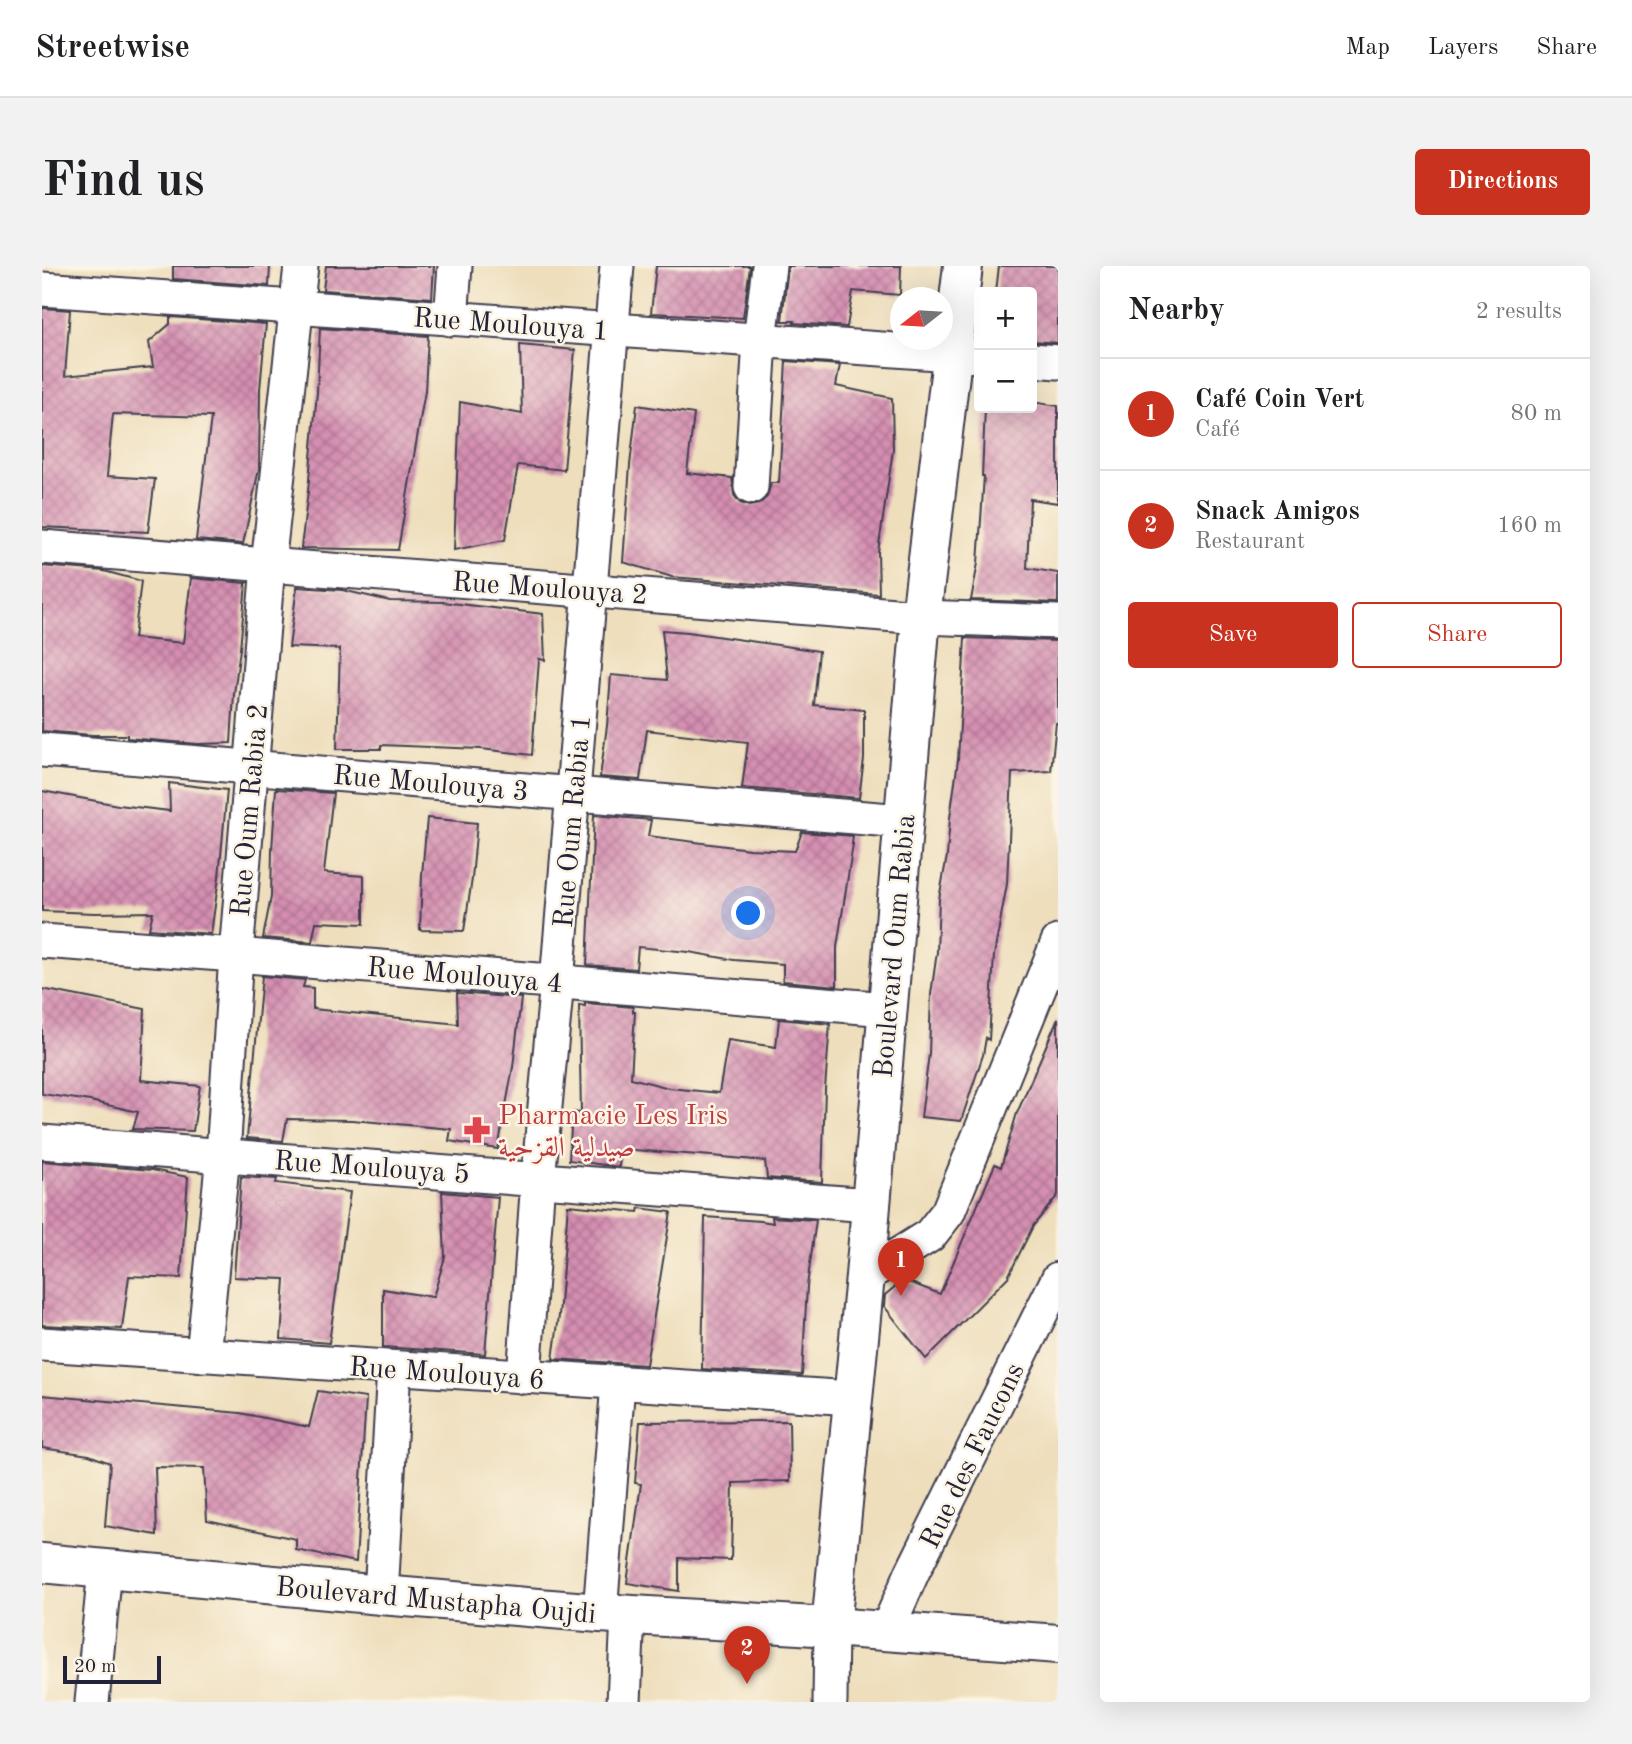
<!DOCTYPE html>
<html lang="en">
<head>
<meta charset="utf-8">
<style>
	:root { --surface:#fff; --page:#f2f2f2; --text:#202124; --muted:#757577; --line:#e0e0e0; --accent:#c8321e }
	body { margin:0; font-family:"Old Standard TT",Amiri,serif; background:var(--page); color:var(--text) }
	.controls { position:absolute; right:21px; top:21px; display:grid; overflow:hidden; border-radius:7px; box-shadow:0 7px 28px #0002 }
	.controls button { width:63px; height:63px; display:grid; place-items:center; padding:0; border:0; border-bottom:2px solid var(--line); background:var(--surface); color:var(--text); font:35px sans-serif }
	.compass { position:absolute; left:848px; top:21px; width:63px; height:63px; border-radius:50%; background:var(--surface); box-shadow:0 7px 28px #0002; rotate:253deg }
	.scale { position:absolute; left:21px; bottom:18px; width:98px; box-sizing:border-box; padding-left:7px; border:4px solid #22223b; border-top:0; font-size:19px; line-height:24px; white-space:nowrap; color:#22223b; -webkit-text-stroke:5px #fcf5e5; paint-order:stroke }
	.you { position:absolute; left:707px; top:648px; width:24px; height:24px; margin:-18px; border:5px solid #fff; border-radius:50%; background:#1a73e8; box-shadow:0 0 0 10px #1a73e833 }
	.badge { display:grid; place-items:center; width:46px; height:46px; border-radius:50%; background:var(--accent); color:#fff; font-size:23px; font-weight:700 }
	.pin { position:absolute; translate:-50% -58px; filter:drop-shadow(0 2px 4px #0008) }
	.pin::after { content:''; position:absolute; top:37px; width:24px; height:21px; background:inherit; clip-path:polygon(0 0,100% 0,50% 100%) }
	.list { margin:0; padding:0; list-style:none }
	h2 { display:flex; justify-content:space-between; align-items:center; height:91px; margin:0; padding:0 28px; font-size:30px }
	h2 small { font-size:23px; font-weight:400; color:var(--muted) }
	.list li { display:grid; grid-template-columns:46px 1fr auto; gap:21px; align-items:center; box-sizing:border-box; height:112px; padding:0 28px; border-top:2px solid var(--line) }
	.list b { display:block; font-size:26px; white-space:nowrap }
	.list p { margin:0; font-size:23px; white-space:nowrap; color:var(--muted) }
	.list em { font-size:23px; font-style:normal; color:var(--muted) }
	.actions { display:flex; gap:14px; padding:21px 28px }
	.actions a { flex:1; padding:16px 0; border:2px solid var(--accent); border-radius:7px; text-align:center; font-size:24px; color:var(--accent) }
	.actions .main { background:var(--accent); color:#fff }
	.map { position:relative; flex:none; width:1016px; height:1436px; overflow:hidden; border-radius:7px }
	header { display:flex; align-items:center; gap:42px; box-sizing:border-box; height:98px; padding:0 35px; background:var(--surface); border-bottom:2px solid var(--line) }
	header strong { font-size:33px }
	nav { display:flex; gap:38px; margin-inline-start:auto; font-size:24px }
	.intro { display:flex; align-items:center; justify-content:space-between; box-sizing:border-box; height:168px; padding:0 42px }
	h1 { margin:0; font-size:49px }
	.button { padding:18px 32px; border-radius:7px; background:var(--accent); color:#fff; font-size:24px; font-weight:700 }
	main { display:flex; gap:42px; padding:0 42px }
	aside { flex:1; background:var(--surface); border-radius:7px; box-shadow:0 7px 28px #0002 }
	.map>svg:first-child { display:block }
	.building { fill:url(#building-cross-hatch) }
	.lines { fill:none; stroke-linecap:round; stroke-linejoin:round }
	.minor-casing { stroke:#413e4e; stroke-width:37 }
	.tertiary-casing { stroke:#413e4e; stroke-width:42 }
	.secondary-casing { stroke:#413e4e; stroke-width:42 }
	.minor { stroke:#fff; stroke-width:33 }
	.tertiary { stroke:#fff; stroke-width:38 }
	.secondary { stroke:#fff; stroke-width:38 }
	.labels { text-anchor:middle; stroke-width:5; stroke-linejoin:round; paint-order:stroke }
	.street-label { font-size:28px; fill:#22223b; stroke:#fcf5e5 }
	.health-label { font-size:28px; fill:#be3a42; stroke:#fcf5e5; text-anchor:start }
</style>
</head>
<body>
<header>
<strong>Streetwise</strong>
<nav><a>Map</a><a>Layers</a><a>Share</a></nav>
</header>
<div class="intro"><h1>Find us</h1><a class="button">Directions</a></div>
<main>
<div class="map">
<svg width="1016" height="1436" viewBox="0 0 1016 1436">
	<defs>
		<pattern id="building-cross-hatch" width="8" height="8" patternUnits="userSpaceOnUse" patternTransform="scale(1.75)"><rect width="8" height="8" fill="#d58eb1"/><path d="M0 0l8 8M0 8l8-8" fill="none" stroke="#ac7491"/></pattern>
	</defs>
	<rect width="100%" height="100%" fill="#fcf5e5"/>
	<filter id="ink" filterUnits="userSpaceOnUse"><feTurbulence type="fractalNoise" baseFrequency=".0143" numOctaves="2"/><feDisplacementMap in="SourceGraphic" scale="14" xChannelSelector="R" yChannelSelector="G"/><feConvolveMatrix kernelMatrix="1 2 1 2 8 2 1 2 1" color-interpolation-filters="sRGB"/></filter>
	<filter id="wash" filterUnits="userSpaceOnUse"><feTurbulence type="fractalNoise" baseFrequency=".00686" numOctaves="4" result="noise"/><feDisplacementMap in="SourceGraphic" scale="28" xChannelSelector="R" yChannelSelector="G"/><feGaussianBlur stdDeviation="1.57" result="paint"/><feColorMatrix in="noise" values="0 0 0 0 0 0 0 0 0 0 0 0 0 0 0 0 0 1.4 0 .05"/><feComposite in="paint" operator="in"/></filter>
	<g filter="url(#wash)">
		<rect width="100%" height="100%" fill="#eedebc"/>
		<g id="blocks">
			<!-- building -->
			<g class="building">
				<path d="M 131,0 L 228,0 L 227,20 L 131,13 Z"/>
				<path d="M 284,0 L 392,0 L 390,32 L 281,24 Z"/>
				<path d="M 614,0 L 708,0 L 701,52 L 609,47 Z"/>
				<path d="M 746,0 L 859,0 L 858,29 L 811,25 L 805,61 L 752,57 L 753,55 L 740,55 Z"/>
				<path d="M 957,0 L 1016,0 L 1016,77 L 990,75 L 990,26 L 954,26 Z"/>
				<path d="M 0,42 L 28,44 L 23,110 L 111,101 L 107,76 L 128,58 L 128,51 L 224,58 L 218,123 L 217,203 L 201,278 L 154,274 L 169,151 L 71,148 L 65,210 L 113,213 L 106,266 L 0,261 Z"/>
				<path d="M 278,62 L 386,70 L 383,125 L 356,284 L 259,282 L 266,225 L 275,126 Z"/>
				<path d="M 478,79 L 533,84 L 522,204 L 476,199 L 463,274 L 412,284 L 418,136 L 480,148 Z"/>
				<path d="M 744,95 L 798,99 L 794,120 L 850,132 L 851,184 L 836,286 L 837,328 L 630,311 L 581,296 L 588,199 L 595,139 L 652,148 L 645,207 L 690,212 L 692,229 L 698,237 L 707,240 L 717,238 L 725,231 L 729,217 L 737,217 Z"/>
				<path d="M 990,136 L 1016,140 L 1016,237 L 988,233 L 985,302 L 1016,307 L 1016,337 L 929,334 L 936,297 L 942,210 L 940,210 L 943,142 L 990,142 Z"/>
				<path d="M 0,300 L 62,305 L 99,315 L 92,372 L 141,377 L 149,312 L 204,317 L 198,383 L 192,428 L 189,477 L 156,478 L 85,472 L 85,469 L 51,469 L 0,465 Z"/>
				<path d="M 255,321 L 300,324 L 348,335 L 401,336 L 501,348 L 503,394 L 497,393 L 490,489 L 439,483 L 339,479 L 339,483 L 295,483 L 298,383 L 247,381 Z"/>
				<path d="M 620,364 L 646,366 L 777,385 L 772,439 L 822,444 L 822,493 L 817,532 L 700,522 L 706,476 L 605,464 L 598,514 L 558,511 L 565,460 L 569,409 L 625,414 Z"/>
				<path d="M 923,372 L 1016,375 L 1016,457 L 1014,457 L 1009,505 L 970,507 L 965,618 L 952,689 L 947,774 L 944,772 L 941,789 L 919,855 L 879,851 L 887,788 L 889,728 L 895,686 L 897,633 L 905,590 L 908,552 L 916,494 Z"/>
				<path d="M 127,517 L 185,524 L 177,611 L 169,668 L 107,663 L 111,646 L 53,647 L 0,645 L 0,525 L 76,539 L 128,545 Z"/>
				<path d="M 234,523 L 291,527 L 282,607 L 322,610 L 322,658 L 274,656 L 270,676 L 221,672 L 229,631 L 230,584 Z"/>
				<path d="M 552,549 L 609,554 L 606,570 L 707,583 L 753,585 L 760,566 L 811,570 L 810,578 L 811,578 L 795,681 L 795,720 L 741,715 L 741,698 L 692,694 L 647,686 L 596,681 L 594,703 L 545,699 Z"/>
				<path d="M 385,552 L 435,557 L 430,613 L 422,665 L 378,664 L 380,609 Z"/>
				<path d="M 220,710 L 263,714 L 261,721 L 271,722 L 271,743 L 416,758 L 415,727 L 479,732 L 471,801 L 456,883 L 407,875 L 409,863 L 310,854 L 245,853 L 241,875 L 205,872 Z"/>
				<path d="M 0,723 L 103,743 L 99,814 L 158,820 L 151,865 L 91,863 L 96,846 L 48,835 L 0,828 Z"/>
				<path d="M 543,737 L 591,741 L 591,746 L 593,746 L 589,812 L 627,822 L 677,827 L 686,774 L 734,781 L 737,753 L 788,758 L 783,823 L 780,916 L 725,912 L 723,895 L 670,890 L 579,883 L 577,901 L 527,894 L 530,846 L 539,847 L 537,739 L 543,740 Z"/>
				<path d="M 1016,752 L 1016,929 L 991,960 L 966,1011 L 884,1093 L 842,1040 L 843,1029 L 861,1014 L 898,1028 L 953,898 L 959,901 L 975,847 Z"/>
				<path d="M 0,895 L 110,904 L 146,911 L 139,1012 L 87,1010 L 80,1063 L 0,1059 Z"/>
				<path d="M 199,911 L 235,913 L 234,917 L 308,926 L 287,1077 L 239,1073 L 243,1013 L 192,1011 Z"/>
				<path d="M 400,926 L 456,931 L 443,1088 L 341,1081 L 341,1023 L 391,1031 L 403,991 Z"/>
				<path d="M 526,939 L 596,946 L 597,942 L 629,946 L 604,1099 L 511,1093 L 517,1050 Z"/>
				<path d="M 663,951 L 719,955 L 731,957 L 730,951 L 774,954 L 765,1020 L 760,1109 L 660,1103 Z"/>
				<path d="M 276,1125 L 324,1132 L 314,1296 L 254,1284 L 254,1273 L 165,1254 L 162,1202 L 113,1201 L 115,1269 L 63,1260 L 68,1197 L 47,1189 L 0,1182 L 0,1129 L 198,1147 L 267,1161 Z"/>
				<path d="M 747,1155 L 748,1215 L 691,1217 L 689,1294 L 637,1292 L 637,1325 L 585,1317 L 599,1218 L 593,1217 L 598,1156 Z"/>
			</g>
		</g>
	</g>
	<g filter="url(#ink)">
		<use href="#blocks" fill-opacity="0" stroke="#413e4e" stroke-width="2"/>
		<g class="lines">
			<defs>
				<g id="minor">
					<path d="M 0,23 L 937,90"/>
					<path d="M 409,53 L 413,0"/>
					<path d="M 990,94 L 1016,96"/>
					<path d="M 709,221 L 718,74 L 727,0"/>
					<path d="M 0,281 L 879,351 L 1016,356"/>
					<path d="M 0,484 L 861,555"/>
					<path d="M 0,675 L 194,689 L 845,743"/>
					<path d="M 0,876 L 828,939"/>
					<path d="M 823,1010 L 888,969 L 906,946 L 1016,676"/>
					<path d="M 0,1078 L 810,1132"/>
					<path d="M 161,1089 L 181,889 L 194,689 L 226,299 L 259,0"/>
					<path d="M 482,1111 L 496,913 L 515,716 L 575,0"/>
					<path d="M 339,1329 L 352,1102"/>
					<path d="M 558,1347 L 576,1117"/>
					<path d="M 844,1366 L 870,1307 L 1016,1013"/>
					<path d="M 50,1436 L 63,1303"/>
					<path d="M 582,1436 L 586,1349"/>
					<path d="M 788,1436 L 789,1361"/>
				</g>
				<path id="tertiary" d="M 789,1361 L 823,1010 L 879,351 L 921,0"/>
				<path id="secondary" d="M 0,1297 L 339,1329 L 558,1347 L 789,1361 L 1016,1378"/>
			</defs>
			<!-- minor casing -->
			<use href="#minor" class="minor-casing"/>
			<!-- tertiary casing -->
			<use href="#tertiary" class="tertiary-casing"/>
			<!-- secondary casing -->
			<use href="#secondary" class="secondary-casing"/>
			<!-- minor -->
			<use href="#minor" class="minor"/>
			<!-- tertiary -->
			<use href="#tertiary" class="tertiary"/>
			<!-- secondary -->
			<use href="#secondary" class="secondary"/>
		</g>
	</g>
	<!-- icons -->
	<defs>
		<symbol id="pharmacy-bare" viewBox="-9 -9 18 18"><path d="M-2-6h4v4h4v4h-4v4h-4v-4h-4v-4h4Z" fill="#e0444e" stroke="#fcf5e5" stroke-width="2.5" paint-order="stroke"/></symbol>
	</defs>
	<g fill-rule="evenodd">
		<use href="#pharmacy-bare" x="416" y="845" width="38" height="38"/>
	</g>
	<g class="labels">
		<!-- street labels -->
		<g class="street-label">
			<text transform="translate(469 57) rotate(4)" y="10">Rue Moulouya 1</text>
			<text transform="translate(508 321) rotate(4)" y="10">Rue Moulouya 2</text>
			<text transform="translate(389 516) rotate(5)" y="10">Rue Moulouya 3</text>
			<text transform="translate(206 544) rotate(-85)" y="10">Rue Oum Rabia 2</text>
			<text transform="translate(529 555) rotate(-85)" y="10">Rue Oum Rabia 1</text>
			<text transform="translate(851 680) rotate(-85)" y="10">Boulevard Oum Rabia</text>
			<text transform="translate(423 708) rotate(5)" y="10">Rue Moulouya 4</text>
			<text transform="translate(330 900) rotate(4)" y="10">Rue Moulouya 5</text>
			<text transform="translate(405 1106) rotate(4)" y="10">Rue Moulouya 6</text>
			<text transform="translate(929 1189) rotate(-64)" y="10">Rue des Faucons</text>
			<text transform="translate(394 1333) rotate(5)" y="10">Boulevard Mustapha Oujdi</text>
		</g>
		<!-- health labels -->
		<g class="health-label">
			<text x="456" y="858">Pharmacie Les Iris<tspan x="456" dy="32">صيدلية القزحية</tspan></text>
		</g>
	</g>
</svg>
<div class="controls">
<button>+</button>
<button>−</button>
</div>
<svg class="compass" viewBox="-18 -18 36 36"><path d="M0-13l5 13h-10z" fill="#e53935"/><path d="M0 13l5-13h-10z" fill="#757577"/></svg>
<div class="scale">20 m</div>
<div class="you"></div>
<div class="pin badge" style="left:859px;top:1030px">1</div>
<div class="pin badge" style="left:705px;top:1418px">2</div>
</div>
<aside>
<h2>Nearby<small>2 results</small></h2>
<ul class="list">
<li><span class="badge">1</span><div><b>Café Coin Vert</b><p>Café</p></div><em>80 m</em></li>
<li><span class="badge">2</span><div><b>Snack Amigos</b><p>Restaurant</p></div><em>160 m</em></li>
</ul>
<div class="actions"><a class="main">Save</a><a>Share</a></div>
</aside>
</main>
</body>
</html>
